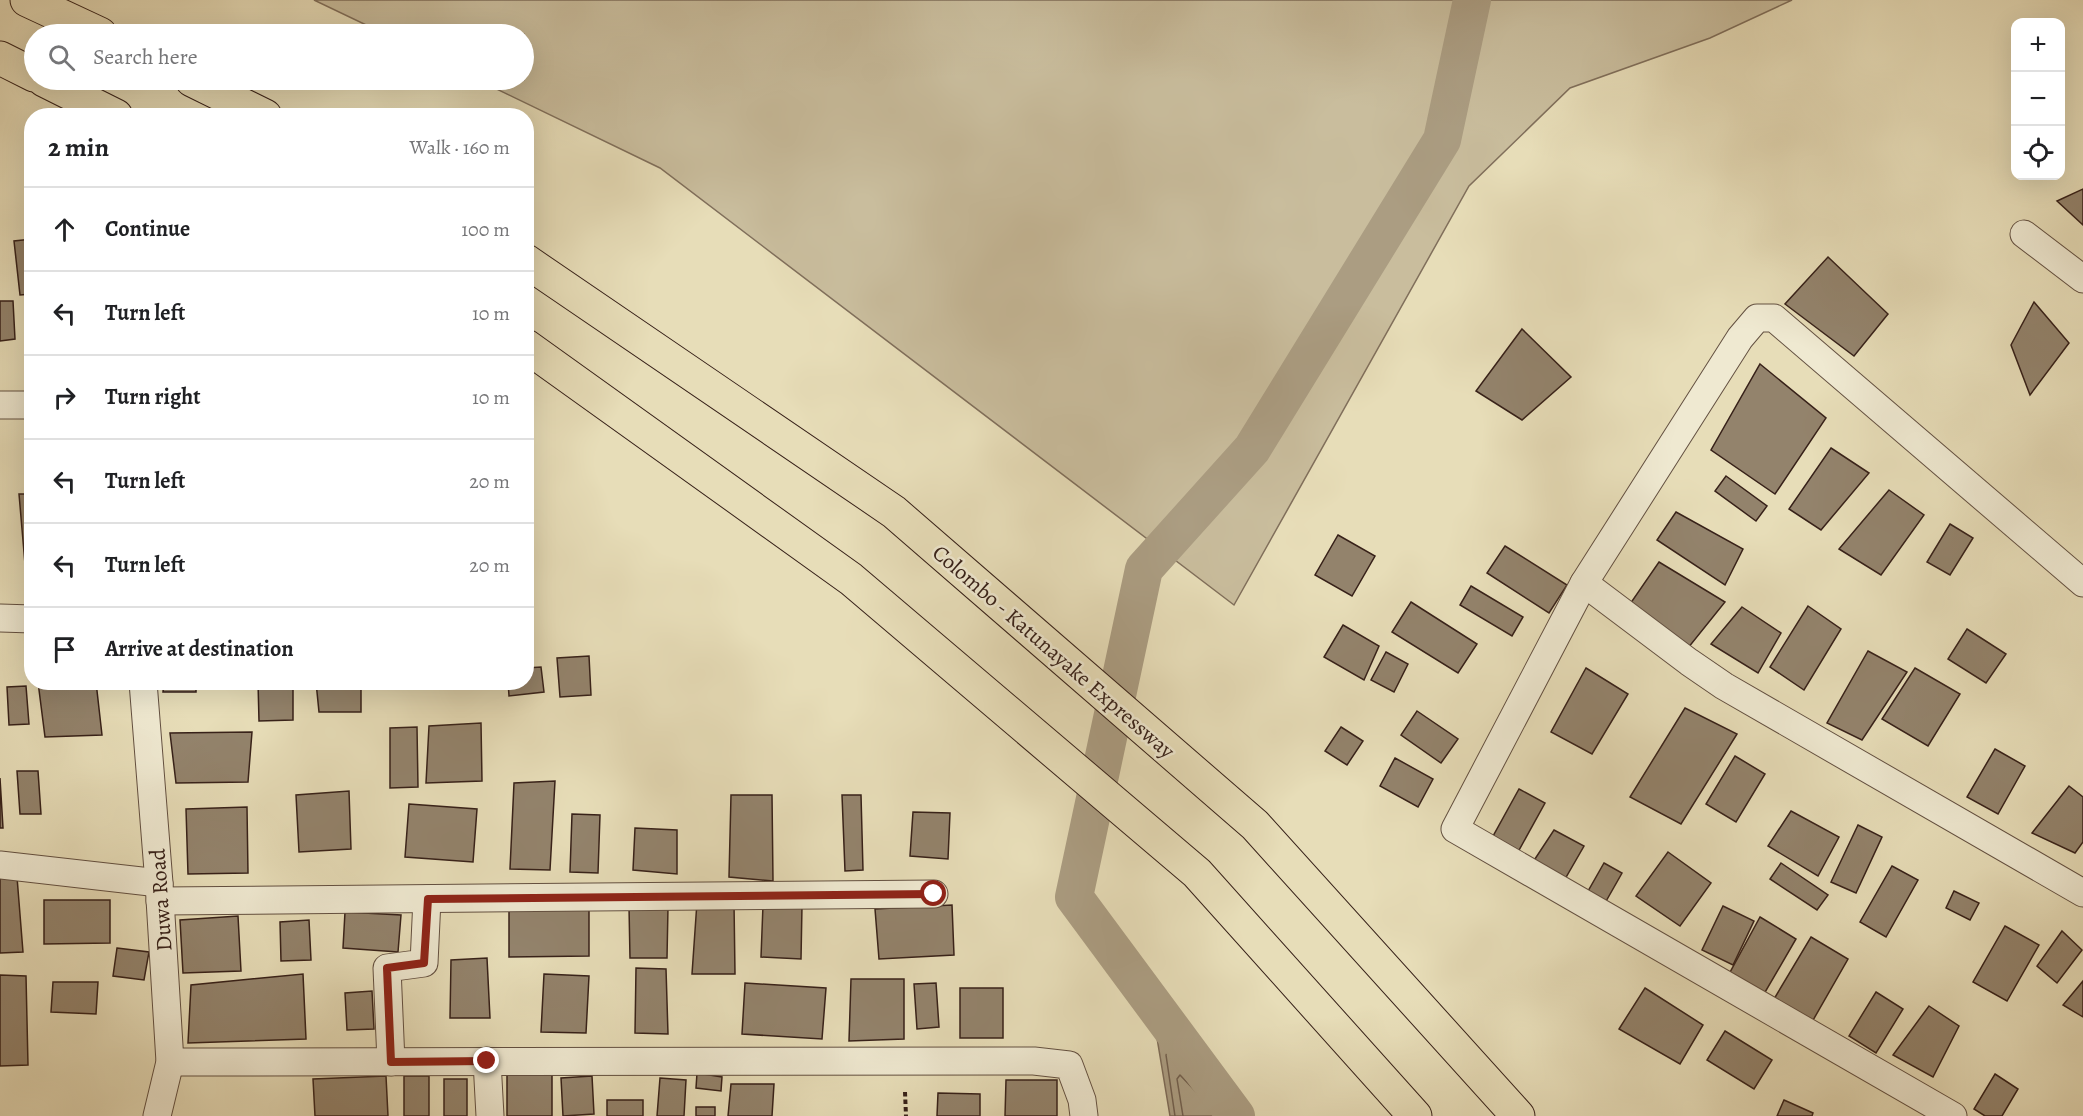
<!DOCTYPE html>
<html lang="en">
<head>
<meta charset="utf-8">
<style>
	:root { --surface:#fff; --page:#f2f2f2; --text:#202124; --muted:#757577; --line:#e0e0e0 }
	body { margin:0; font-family:Alegreya,serif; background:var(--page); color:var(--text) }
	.controls { position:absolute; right:18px; top:18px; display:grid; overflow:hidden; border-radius:12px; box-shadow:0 6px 24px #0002 }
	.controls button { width:54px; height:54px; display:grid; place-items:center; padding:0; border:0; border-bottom:2px solid var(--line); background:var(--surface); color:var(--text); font:30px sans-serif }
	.stop { position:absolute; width:18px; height:18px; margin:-14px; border:4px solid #8f2418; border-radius:50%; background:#fff }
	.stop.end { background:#8f2418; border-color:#fff; box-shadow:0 2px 6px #0008 }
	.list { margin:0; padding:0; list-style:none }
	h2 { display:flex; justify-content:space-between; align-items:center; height:78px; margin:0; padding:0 24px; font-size:26px }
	h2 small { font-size:20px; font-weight:400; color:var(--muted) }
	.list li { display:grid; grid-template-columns:39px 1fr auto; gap:18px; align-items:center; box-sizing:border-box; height:84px; padding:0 24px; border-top:2px solid var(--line) }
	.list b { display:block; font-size:22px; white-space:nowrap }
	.list em { font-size:20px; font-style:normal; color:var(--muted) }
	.icon { flex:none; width:33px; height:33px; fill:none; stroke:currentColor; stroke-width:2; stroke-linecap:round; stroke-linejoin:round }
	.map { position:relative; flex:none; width:2083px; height:1116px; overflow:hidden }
	.search { position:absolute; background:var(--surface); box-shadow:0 6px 24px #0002; left:24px; top:24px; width:510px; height:66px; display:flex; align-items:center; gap:15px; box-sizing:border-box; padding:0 21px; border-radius:33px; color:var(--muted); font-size:22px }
	.panel { position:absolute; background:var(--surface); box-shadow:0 6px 24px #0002; left:24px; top:108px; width:510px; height:582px; border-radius:24px }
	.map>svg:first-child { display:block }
	.green { fill:#c9bd9d; stroke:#806f5b; stroke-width:1.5 }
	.water { fill:#ab9d82; stroke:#7d6b58; stroke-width:1.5 }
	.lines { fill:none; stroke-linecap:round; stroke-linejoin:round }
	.shore { stroke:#715f4e; stroke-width:1.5 }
	.canal { stroke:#ab9d82; stroke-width:38 }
	.building { fill:#93836c; stroke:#372119; stroke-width:1.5 }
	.street-casing { stroke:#635041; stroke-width:29 }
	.highway-casing { stroke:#372119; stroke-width:35 }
	.path { stroke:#372119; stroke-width:4; stroke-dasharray:4.5 3; stroke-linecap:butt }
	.street { stroke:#efe9d1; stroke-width:27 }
	.highway { stroke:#e7ddb8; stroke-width:33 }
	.route { stroke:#8f2418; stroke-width:8 }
	.labels { text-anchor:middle; stroke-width:5; stroke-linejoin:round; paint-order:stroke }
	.street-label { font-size:22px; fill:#372119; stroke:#efe9d1 }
</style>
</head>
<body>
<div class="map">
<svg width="2083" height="1116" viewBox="0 0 2083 1116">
	<rect width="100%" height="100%" fill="#e7ddb8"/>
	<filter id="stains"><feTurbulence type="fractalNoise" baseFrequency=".00333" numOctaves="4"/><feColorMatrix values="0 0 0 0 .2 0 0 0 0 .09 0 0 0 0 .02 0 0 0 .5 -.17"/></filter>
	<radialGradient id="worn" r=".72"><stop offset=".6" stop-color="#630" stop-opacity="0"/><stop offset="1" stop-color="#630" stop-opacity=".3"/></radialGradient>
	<!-- green -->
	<path class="green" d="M 314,0 L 1792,0 L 1710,38 L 1570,88 L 1469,186 L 1234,605 L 660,168 L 478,80 L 524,80 L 524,34 L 385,34 Z"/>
	<!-- water -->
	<path class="water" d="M 1155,1026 L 1233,1111 L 1234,1116 L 1170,1116 Z"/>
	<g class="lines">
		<!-- shore -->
		<g class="shore">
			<path d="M 1175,1116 L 1166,1055 L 1168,1051 L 1228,1116"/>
			<path d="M 1183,1116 L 1177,1079 L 1180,1075 L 1219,1116"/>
		</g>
		<!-- canal -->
		<path class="canal" d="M 1236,1116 L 1074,897 L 1144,569 L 1252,449 L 1442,140 L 1472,0"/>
	</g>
	<!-- building -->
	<g class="building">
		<path d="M 2083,189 L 2083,225 L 2057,201 Z"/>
		<path d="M 32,239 L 32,294 L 20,295 L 14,241 Z"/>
		<path d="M 1828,257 L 1888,314 L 1854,356 L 1785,304 Z"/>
		<path d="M 0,301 L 13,301 L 15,339 L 0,341 Z"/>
		<path d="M 2034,302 L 2069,343 L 2030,395 L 2011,345 Z"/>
		<path d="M 31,306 L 32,306 L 32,355 L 28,354 Z"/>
		<path d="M 1522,329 L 1571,377 L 1522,420 L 1476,391 Z"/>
		<path d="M 1760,364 L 1826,418 L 1775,494 L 1711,450 Z"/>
		<path d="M 1831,448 L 1869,473 L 1821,530 L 1789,509 Z"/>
		<path d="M 1726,476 L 1767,506 L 1756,521 L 1715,491 Z"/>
		<path d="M 1889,490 L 1924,515 L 1881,575 L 1839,549 Z"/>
		<path d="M 19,494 L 32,494 L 32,564 L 25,564 Z"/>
		<path d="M 1676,512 L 1743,549 L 1725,585 L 1657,540 Z"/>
		<path d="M 1950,524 L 1973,538 L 1950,575 L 1927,562 Z"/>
		<path d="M 1338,535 L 1375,556 L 1352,596 L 1315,575 Z"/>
		<path d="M 1505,546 L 1567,585 L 1549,613 L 1487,573 Z"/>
		<path d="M 1659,562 L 1725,602 L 1688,648 L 1630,604 Z"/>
		<path d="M 1471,586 L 1523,617 L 1512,636 L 1460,605 Z"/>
		<path d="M 1411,602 L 1477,644 L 1458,673 L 1392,632 Z"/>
		<path d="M 1808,606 L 1841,629 L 1804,690 L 1770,667 Z"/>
		<path d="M 1742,607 L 1781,633 L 1758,673 L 1711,644 Z"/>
		<path d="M 1343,625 L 1379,646 L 1364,680 L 1324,657 Z"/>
		<path d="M 1967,629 L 2006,654 L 1986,683 L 1948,659 Z"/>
		<path d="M 1868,651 L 1907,672 L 1862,740 L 1827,723 Z"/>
		<path d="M 1386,652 L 1408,664 L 1394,692 L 1371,680 Z"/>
		<path d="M 589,656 L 591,695 L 560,697 L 557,658 Z"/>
		<path d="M 541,667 L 544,692 L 509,696 L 508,682 L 526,682 L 526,668 Z"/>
		<path d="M 1586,668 L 1628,694 L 1592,754 L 1551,732 Z"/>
		<path d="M 1915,668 L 1960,694 L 1928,746 L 1882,719 Z"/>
		<path d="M 38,682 L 96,682 L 102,735 L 45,737 Z"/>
		<path d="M 164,682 L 196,682 L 196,692 L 163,692 Z"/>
		<path d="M 258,682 L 293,682 L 293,720 L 259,721 Z"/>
		<path d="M 316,682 L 361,682 L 361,712 L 319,712 Z"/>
		<path d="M 26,686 L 29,724 L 9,725 L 7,687 Z"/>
		<path d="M 1685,708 L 1737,734 L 1681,824 L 1630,797 Z"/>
		<path d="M 1417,711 L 1458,739 L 1441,763 L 1401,735 Z"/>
		<path d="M 481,723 L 482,781 L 426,783 L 429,726 Z"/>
		<path d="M 417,727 L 418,787 L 390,788 L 390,728 Z"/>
		<path d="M 1341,727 L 1363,741 L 1347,765 L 1325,751 Z"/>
		<path d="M 252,732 L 248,782 L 176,783 L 170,733 Z"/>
		<path d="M 1995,749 L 2025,766 L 1998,814 L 1967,797 Z"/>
		<path d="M 1735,756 L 1765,774 L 1736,822 L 1706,804 Z"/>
		<path d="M 1395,758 L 1433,779 L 1418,807 L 1380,786 Z"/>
		<path d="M 17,771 L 38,771 L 41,814 L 20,814 Z"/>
		<path d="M 0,778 L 3,828 L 0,828 Z"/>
		<path d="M 555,781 L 550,870 L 510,869 L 514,783 Z"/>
		<path d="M 2069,786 L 2083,797 L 2083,842 L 2075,853 L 2032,833 Z"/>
		<path d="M 1519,789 L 1545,803 L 1518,852 L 1492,838 Z"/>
		<path d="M 349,791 L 351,849 L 299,852 L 296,795 Z"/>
		<path d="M 731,795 L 772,795 L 773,881 L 729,877 Z"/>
		<path d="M 842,795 L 861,795 L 863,870 L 845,871 Z"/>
		<path d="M 409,804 L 477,809 L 473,862 L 405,857 Z"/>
		<path d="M 247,807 L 248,873 L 188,874 L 186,809 Z"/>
		<path d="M 1791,811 L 1839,837 L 1818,876 L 1768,846 Z"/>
		<path d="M 913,812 L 950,813 L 948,859 L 910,856 Z"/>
		<path d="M 572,814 L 600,815 L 598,873 L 570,872 Z"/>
		<path d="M 1858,825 L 1882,837 L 1856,893 L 1831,882 Z"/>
		<path d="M 635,828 L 677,830 L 677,874 L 633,870 Z"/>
		<path d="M 1554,830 L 1584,846 L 1561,886 L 1529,868 Z"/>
		<path d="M 1668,852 L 1711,883 L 1680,926 L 1636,896 Z"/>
		<path d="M 1604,863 L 1622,873 L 1601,910 L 1583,900 Z"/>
		<path d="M 1781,863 L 1828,895 L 1817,910 L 1770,879 Z"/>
		<path d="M 1892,866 L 1918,880 L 1886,937 L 1860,922 Z"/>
		<path d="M 0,877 L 17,877 L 23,952 L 0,953 Z"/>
		<path d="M 1954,891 L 1979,903 L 1970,920 L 1946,908 Z"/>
		<path d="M 44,900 L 110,900 L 110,943 L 44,944 Z"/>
		<path d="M 697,902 L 734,903 L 735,974 L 692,974 Z"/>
		<path d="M 589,905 L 589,956 L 509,957 L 509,906 Z"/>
		<path d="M 763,905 L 802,906 L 801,959 L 761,957 Z"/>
		<path d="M 952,905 L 954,955 L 879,959 L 875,909 Z"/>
		<path d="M 629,906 L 668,907 L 667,958 L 630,958 Z"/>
		<path d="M 1723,906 L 1754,921 L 1733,965 L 1702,950 Z"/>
		<path d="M 345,912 L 401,915 L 398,952 L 343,948 Z"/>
		<path d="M 238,916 L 241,971 L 183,973 L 180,920 Z"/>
		<path d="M 1760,917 L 1796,939 L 1764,994 L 1728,976 Z"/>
		<path d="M 309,920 L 311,960 L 281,961 L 280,922 Z"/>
		<path d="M 2005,926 L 2039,945 L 2007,1001 L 1973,982 Z"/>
		<path d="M 2062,931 L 2082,950 L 2057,983 L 2037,966 Z"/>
		<path d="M 1811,937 L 1848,959 L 1812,1022 L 1774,999 Z"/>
		<path d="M 117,948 L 149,952 L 144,980 L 113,976 Z"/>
		<path d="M 487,958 L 490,1018 L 450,1018 L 451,960 Z"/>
		<path d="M 636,968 L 666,969 L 668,1034 L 635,1033 Z"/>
		<path d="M 303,974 L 306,1039 L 188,1043 L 191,985 Z"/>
		<path d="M 544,974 L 589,976 L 586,1033 L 541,1032 Z"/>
		<path d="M 0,975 L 26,976 L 28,1065 L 0,1066 Z"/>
		<path d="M 851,979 L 904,979 L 904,1039 L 849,1041 Z"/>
		<path d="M 2083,981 L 2083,1017 L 2063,1005 Z"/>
		<path d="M 53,982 L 98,982 L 96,1014 L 51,1012 Z"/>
		<path d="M 745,983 L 826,988 L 822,1039 L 742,1034 Z"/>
		<path d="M 936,983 L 939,1027 L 917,1029 L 914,984 Z"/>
		<rect x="960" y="988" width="43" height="50"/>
		<path d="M 1645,988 L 1703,1025 L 1680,1064 L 1619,1029 Z"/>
		<path d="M 372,991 L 374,1029 L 347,1030 L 345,993 Z"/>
		<path d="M 1876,992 L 1903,1009 L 1876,1053 L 1849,1036 Z"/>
		<path d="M 1929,1006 L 1959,1026 L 1933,1077 L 1893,1055 Z"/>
		<path d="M 1725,1031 L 1772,1060 L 1754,1089 L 1707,1060 Z"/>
		<path d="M 552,1073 L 552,1116 L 507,1116 L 507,1074 Z"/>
		<path d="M 697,1073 L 722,1077 L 721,1091 L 696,1088 Z"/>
		<path d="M 1995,1074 L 2018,1089 L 2002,1116 L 1985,1116 L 1974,1109 Z"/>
		<path d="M 386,1076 L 388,1116 L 315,1116 L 313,1079 Z"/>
		<rect x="404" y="1076" width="25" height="40"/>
		<path d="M 592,1076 L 594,1114 L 563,1116 L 561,1078 Z"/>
		<path d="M 660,1078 L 686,1080 L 684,1116 L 657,1116 Z"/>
		<rect x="444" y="1079" width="23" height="37"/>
		<path d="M 1006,1080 L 1057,1080 L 1057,1116 L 1005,1116 Z"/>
		<path d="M 731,1084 L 774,1084 L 772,1116 L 728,1116 Z"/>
		<path d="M 938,1093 L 980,1094 L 980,1116 L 937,1116 Z"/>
		<rect x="607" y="1100" width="36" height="16"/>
		<path d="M 1784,1100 L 1813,1113 L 1812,1116 L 1777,1116 Z"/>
		<rect x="696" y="1107" width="19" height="9"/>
	</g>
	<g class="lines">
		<defs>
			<g id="street">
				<path d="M 2024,234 L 2083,279"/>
				<path d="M 0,405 L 32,405"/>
				<path d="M 1584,583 L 1689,662 L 1724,686 L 2083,893"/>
				<path d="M 0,618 L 32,619"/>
				<path d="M 143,682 L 159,883 L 170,1062 L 157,1116"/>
				<path d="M 0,865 L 159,883"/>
				<path d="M 160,901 L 934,894"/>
				<path d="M 487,1061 L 490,1116"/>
				<path d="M 170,1062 L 1034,1061 L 1069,1065 L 1082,1100 L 1084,1116"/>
				<path d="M 391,1062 L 387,968 L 424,963 L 427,899"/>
				<path d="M 1953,1116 L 1455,829 L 1584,583 L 1740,338 L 1757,318 L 1774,318 L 2083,583"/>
			</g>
			<g id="highway">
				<path d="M 27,0 L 100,34"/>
				<path d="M 0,58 L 34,75"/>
				<path d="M 44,80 L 116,116"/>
				<path d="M 192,80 L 265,116"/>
				<path d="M 526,261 L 894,512 L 1255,825 L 1518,1116"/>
				<path d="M 526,346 L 851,579 L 1197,873 L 1415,1116"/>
			</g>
		</defs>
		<!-- street casing -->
		<use href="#street" class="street-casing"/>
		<!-- highway casing -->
		<use href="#highway" class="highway-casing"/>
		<!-- path -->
		<path class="path" d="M 905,1092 L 906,1116"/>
		<!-- street -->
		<use href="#street" class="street"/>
		<!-- highway -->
		<use href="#highway" class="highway"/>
	</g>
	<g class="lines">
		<!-- route -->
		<path class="route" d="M 487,1061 L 391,1062 L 387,968 L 424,963 L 428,899 L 934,894"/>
	</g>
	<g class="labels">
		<!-- street labels -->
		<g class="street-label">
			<text transform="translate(1054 651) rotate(41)" y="8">Colombo - Katunayake Expressway</text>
			<text transform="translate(160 900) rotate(-94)" y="8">Duwa Road</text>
		</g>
	</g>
	<rect width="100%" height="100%" filter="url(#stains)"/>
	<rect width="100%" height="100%" fill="url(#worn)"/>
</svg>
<div class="controls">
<button>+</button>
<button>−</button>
<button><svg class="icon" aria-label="locate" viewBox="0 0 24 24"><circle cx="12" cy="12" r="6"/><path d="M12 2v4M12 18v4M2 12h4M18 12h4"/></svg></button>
</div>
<div class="stop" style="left:934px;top:894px"></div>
<div class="stop end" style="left:487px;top:1061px"></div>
<div class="search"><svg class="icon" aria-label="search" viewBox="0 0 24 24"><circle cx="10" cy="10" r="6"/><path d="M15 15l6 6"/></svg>Search here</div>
<section class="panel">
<h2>2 min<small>Walk · 160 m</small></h2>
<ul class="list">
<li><svg class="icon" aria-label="ahead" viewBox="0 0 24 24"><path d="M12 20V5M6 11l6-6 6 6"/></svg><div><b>Continue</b></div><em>100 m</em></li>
<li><svg class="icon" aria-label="left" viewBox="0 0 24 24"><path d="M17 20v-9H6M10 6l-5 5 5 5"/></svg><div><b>Turn left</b></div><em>10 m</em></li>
<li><svg class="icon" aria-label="right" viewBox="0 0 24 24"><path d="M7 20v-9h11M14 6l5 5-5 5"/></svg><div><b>Turn right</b></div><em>10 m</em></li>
<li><svg class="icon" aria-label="left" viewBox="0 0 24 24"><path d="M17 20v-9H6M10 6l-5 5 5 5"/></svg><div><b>Turn left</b></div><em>20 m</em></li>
<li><svg class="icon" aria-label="left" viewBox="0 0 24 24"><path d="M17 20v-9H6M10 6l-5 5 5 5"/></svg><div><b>Turn left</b></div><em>20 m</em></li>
<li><svg class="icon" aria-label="arrive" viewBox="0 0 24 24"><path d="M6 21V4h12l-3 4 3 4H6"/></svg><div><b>Arrive at destination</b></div></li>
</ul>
</section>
</div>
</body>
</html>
